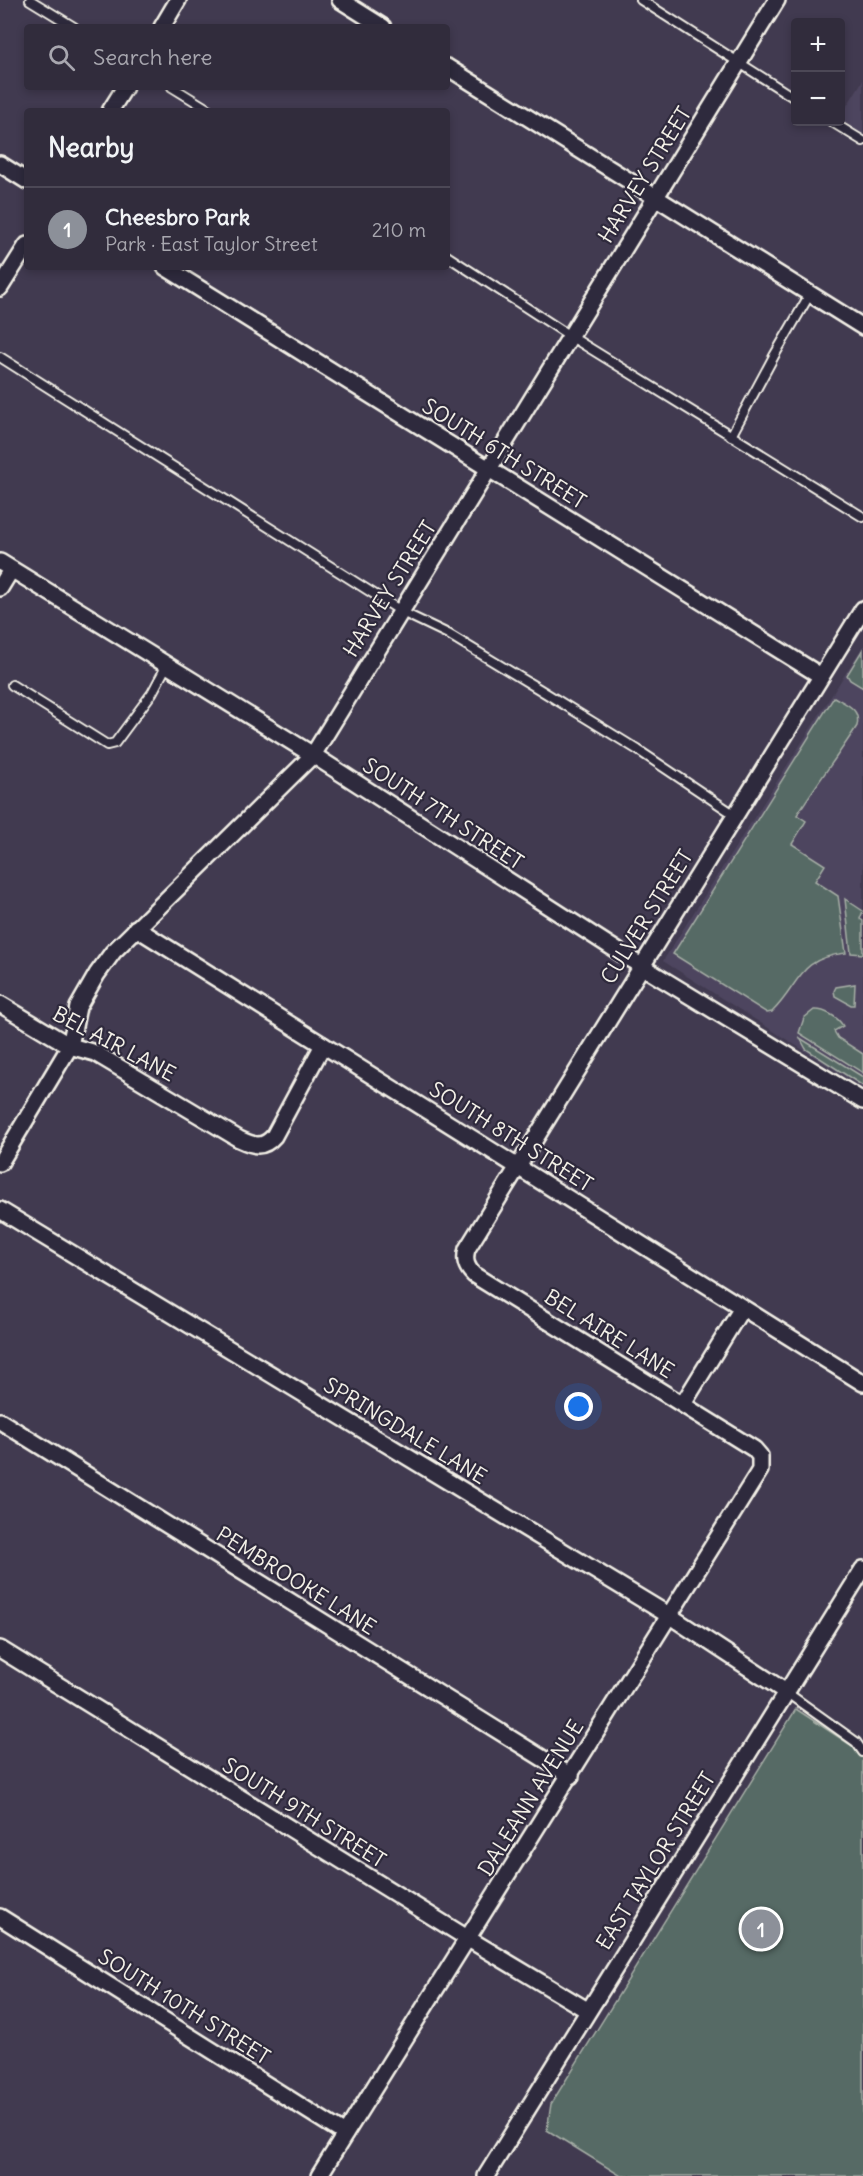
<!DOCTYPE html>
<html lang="en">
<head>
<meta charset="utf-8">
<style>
	:root { --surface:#312c3c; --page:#3d3847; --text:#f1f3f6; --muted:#a8a7af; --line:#4c4856; --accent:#8c9099 }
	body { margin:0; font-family:Delius,sans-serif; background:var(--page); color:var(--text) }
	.controls { position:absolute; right:18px; top:18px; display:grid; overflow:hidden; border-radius:6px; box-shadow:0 3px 9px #0003 }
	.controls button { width:54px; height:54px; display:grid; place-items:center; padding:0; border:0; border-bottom:2px solid var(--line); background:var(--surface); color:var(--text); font:30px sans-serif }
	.you { position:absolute; left:579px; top:1407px; width:21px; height:21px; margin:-15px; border:4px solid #fff; border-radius:50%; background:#1a73e8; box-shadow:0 0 0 9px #1a73e833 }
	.badge { display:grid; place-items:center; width:39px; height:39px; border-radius:50%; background:var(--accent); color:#fff; font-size:20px; font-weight:700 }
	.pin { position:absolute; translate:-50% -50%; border:3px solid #fff; box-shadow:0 2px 6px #0006 }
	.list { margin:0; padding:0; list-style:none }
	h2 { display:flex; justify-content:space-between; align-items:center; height:78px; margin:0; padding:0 24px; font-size:26px }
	h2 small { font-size:20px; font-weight:400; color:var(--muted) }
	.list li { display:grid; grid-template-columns:39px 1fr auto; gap:18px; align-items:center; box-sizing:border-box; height:84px; padding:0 24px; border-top:2px solid var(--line) }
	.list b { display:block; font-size:22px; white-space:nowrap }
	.list p { margin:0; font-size:20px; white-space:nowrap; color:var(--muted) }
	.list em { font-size:20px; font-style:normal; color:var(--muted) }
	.icon { flex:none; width:33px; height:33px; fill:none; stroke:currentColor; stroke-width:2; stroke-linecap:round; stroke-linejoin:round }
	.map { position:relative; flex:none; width:863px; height:2176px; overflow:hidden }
	.search { position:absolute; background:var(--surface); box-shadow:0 3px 9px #0003; left:24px; top:24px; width:426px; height:66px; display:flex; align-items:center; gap:15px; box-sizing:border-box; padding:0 21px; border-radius:6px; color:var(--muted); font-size:22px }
	.panel { position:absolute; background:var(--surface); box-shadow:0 3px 9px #0003; left:24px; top:108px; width:426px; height:162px; border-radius:6px }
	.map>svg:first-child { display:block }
	.built { fill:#4d455e }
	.green { fill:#576b65; stroke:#a6aea6; stroke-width:1.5 }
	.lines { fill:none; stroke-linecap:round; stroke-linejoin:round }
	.lane-casing { stroke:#f4f1e8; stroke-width:12 }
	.street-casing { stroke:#f4f1e8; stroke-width:20 }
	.lane { stroke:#2f2a3d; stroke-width:8 }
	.street { stroke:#2f2a3d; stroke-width:15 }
	.labels { text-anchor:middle; stroke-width:4.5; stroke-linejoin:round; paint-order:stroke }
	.street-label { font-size:21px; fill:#f4f1e8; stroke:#2f2a3d }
</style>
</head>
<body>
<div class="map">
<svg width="863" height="2176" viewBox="0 0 863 2176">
	<rect width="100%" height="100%" fill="#413a50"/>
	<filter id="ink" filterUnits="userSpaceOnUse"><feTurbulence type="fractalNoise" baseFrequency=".0167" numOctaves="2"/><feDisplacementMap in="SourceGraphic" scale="12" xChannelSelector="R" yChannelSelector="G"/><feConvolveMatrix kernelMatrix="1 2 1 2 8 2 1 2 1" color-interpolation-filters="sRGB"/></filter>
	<g filter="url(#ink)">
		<!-- built -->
		<g class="built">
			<path d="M 863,80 L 863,135 L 841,121 L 840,117 Z"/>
			<path d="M 863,646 L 863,1088 L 663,961 Z"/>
		</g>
		<!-- green -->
		<g class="green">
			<path d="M 863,649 L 863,688 L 850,680 L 847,675 Z"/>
			<path d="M 834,697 C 846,704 861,709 857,726 C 838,756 816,784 797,815 L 806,821 L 792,844 L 825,865 L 815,881 L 838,896 L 846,953 C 797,958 800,985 772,1012 L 767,1013 L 673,954 Z"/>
			<path d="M 845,899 L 863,911 L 860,919 L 863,921 L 863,954 L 851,953 Z"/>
			<path d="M 855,984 L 854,1005 L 851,1005 L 835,996 L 834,991 L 836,987 Z"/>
			<path d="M 814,1010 C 824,1009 838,1017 843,1026 L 834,1031 L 838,1038 L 863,1054 L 863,1073 L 799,1033 L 804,1018 Z"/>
			<path d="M 800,1038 L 863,1077 L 863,1086 L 806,1049 Z"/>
			<path d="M 796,1709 L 863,1753 L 863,2176 L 621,2176 L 547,2130 L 551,2104 Z"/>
		</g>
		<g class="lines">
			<defs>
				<g id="lane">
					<path d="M 30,0 L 74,27"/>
					<path d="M 641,0 L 796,99"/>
					<path d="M 172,87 L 211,111"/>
					<path d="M 832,122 L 863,141"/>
					<path d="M 447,256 L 570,336 L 863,517"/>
					<path d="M 0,357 L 404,613 L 448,634 L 539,689 L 638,750 L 735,815"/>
					<path d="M 731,436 L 774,356 L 810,294"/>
					<path d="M 12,685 L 107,745 L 115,743 L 152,693 L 167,665"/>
					<path d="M 786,1692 L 856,1742 L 863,1752"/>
				</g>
				<g id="street">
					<path d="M 340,0 L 383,27"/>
					<path d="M 162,27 L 178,0"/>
					<path d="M 447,67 L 863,327"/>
					<path d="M 110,111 L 125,87"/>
					<path d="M 0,164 L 27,181"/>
					<path d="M 165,267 L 821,676"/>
					<path d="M 0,288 L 27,245"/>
					<path d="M 0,562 L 313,755 L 641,966 L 863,1101"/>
					<path d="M 0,588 L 11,570"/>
					<path d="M 136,928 L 863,1383"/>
					<path d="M 0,1004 L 70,1046 L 95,1053 L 239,1139 C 254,1146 263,1149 274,1136 L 323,1045"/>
					<path d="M 0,1163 L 70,1046 L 78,1007 L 97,974 L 113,952 L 313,755 L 777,0"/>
					<path d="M 0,1210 L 670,1616 L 786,1692"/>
					<path d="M 683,1404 L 742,1308"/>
					<path d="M 0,1421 L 571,1776"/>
					<path d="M 0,1649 L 467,1938 L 587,2010"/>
					<path d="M 0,1917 L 345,2134"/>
					<path d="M 319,2176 L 760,1470 L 760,1456 L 754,1449 L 474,1275 C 466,1267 464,1260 467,1249 L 863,609"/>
					<path d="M 486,2176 L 863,1569"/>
				</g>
			</defs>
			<!-- lane casing -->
			<use href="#lane" class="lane-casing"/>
			<!-- street casing -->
			<use href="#street" class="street-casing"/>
			<!-- lane -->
			<use href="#lane" class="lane"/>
			<!-- street -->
			<use href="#street" class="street"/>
		</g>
	</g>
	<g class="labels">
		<!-- street labels -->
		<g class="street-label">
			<text transform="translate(645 175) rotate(-58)" y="7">HARVEY STREET</text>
			<text transform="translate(504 454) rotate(32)" y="7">SOUTH 6TH STREET</text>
			<text transform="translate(390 589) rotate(-58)" y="7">HARVEY STREET</text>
			<text transform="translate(443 814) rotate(33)" y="7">SOUTH 7TH STREET</text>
			<text transform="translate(647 917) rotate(-58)" y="7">CULVER STREET</text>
			<text transform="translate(114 1044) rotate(28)" y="7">BEL AIR LANE</text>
			<text transform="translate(511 1137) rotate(32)" y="7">SOUTH 8TH STREET</text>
			<text transform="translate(609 1334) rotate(32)" y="7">BEL AIRE LANE</text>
			<text transform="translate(405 1431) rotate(31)" y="7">SPRINGDALE LANE</text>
			<text transform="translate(296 1581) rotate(32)" y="7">PEMBROOKE LANE</text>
			<text transform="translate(531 1798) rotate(-58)" y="7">DALEANN AVENUE</text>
			<text transform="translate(304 1813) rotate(32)" y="7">SOUTH 9TH STREET</text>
			<text transform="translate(656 1861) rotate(-58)" y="7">EAST TAYLOR STREET</text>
			<text transform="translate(184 2007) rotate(32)" y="7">SOUTH 10TH STREET</text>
		</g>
	</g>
</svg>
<div class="controls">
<button>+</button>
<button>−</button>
</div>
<div class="you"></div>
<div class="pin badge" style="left:761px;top:1929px">1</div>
<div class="search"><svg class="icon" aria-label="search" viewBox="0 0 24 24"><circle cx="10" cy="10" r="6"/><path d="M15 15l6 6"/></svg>Search here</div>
<section class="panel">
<h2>Nearby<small></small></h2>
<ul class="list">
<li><span class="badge">1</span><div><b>Cheesbro Park</b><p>Park · East Taylor Street</p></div><em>210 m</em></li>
</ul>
</section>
</div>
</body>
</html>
